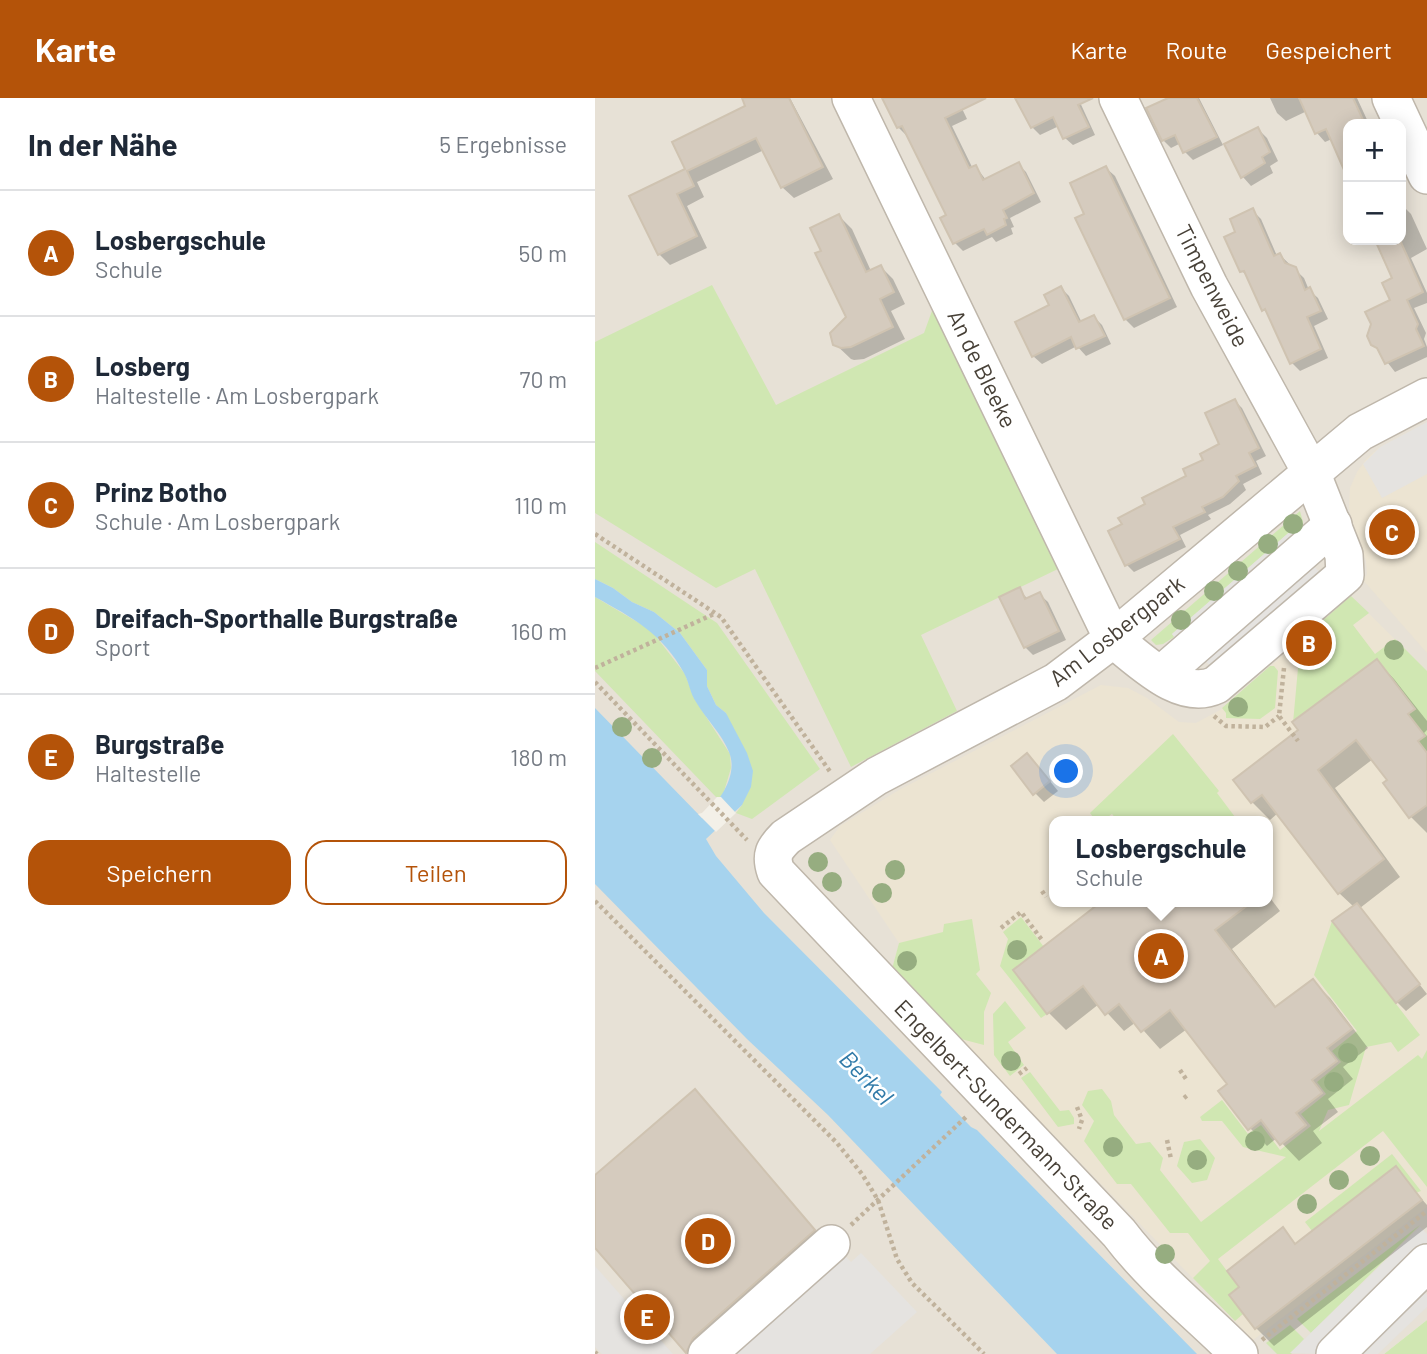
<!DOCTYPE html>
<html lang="de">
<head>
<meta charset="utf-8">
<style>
	:root { --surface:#fff; --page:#f6f6f7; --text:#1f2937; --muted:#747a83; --line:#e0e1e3; --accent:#b45309 }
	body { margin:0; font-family:Barlow,sans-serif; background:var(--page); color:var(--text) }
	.controls { position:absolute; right:21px; top:21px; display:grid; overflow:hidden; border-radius:14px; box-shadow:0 4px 18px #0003 }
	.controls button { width:63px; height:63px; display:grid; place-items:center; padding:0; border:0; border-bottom:2px solid var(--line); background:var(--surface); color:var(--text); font:35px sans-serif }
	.you { position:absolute; left:472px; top:674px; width:24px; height:24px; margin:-18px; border:5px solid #fff; border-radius:50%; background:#1a73e8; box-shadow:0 0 0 10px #1a73e833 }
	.badge { display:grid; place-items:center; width:46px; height:46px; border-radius:50%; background:var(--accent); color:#fff; font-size:23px; font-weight:700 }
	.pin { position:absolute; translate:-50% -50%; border:4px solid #fff; box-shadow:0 2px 7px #0006 }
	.popup { position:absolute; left:454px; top:718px; width:224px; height:91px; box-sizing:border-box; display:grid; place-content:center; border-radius:14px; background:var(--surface); filter:drop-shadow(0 2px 5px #0005); font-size:23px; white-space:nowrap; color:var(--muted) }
	.popup b { font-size:26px; color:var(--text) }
	.popup::after { content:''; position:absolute; left:50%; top:100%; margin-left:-14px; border:14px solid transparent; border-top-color:var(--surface) }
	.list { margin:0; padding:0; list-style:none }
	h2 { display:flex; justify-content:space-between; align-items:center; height:91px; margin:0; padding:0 28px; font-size:30px }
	h2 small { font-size:23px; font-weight:400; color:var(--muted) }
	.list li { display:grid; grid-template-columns:46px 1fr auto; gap:21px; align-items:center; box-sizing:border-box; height:126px; padding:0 28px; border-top:2px solid var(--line) }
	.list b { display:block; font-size:26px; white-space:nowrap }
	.list p { margin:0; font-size:23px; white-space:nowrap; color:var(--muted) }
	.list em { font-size:23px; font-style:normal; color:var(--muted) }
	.actions { display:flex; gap:14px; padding:21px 28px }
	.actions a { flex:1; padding:16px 0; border:2px solid var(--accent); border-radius:21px; text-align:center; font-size:24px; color:var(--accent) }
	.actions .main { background:var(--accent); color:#fff }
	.map { position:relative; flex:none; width:832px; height:1256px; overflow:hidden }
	header { display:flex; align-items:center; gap:42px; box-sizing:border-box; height:98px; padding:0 35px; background:var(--accent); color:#fff }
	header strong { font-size:33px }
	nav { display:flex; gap:38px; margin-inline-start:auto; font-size:24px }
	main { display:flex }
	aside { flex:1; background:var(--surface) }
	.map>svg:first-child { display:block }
	.residential { fill:#e7e1d6; fill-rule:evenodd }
	.education { fill:#ece4d2; fill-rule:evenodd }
	.green { fill:#d0e7b2 }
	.parking { fill:#e5e3e0 }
	.water { fill:#a6d3ee }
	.pier { fill:#f3f0e8 }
	.shadow { fill:#0003 }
	.building { fill:#d5cbbe; stroke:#cfc3b1; stroke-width:2 }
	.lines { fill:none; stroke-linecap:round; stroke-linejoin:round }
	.minor-casing { stroke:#bfb7ab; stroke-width:40 }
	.path { stroke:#c0b29c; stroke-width:4.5; stroke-dasharray:3.5 3.5; stroke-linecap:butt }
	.minor { stroke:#fff; stroke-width:37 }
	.tree { fill:#96ad80 }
	.labels { text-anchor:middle; stroke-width:5; stroke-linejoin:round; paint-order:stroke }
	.street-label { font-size:23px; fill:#474037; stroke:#fff }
	.water-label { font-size:24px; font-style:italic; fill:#307aa8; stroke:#fff }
</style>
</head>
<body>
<header>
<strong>Karte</strong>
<nav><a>Karte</a><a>Route</a><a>Gespeichert</a></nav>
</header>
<main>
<aside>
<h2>In der Nähe<small>5 Ergebnisse</small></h2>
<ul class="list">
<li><span class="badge">A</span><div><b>Losbergschule</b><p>Schule</p></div><em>50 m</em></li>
<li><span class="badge">B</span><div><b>Losberg</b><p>Haltestelle · Am Losbergpark</p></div><em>70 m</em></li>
<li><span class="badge">C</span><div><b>Prinz Botho</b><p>Schule · Am Losbergpark</p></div><em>110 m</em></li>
<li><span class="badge">D</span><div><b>Dreifach-Sporthalle Burgstraße</b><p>Sport</p></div><em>160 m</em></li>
<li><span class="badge">E</span><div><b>Burgstraße</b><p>Haltestelle</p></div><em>180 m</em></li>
</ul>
<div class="actions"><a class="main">Speichern</a><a>Teilen</a></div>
</aside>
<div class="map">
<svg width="832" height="1256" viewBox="0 0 832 1256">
	<rect width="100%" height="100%" fill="#f3f0e8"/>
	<!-- residential -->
	<path class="residential" d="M 0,0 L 832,0 L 832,1222 L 789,1256 L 0,1256 ZM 753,26 L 806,26 L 806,142 L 753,142 ZM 459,723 L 673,723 L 673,804 L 459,804 Z"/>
	<!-- education -->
	<g class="education">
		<path d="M 832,324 L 832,555 L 768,482 L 772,476 L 771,463 L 757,426 L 754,409 L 755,390 L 762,374 L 772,360 L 785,349 Z"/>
		<path d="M 756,498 L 832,573 L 832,1109 L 658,1242 L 297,871 L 304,845 L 235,742 L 245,728 L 304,692 L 506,587 L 533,590 L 552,600 L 584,624 L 601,625 L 625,612 ZM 459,723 L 673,723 L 673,804 L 459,804 Z"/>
	</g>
	<!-- green -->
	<g class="green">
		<path d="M 117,187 L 181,307 L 329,235 L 338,210 L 465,470 L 326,537 L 362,613 L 256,669 L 160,471 L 121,490 L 0,415 L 0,244 Z"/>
		<path d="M 705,413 L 708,424 L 701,434 L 698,431 L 577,536 L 579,539 L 568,546 L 561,547 L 556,542 Z"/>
		<path d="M 0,444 L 122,525 L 225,671 L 157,721 L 141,715 L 147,707 L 131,615 L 121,607 L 112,588 L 112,572 L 85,535 L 59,514 L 37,504 L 18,490 L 0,481 Z"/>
		<path d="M 756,498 L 774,515 L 758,527 L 780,556 L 800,541 L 832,573 L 832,655 L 823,643 L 829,638 L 813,616 L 820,610 L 782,561 L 712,613 L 708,618 L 705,618 L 698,625 L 703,570 L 712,570 L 714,554 L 696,550 Z"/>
		<path d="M 0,499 L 56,532 L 90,576 L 99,600 L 135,656 L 136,670 L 127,700 L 121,699 L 0,573 Z"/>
		<path d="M 675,568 L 679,568 L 683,573 L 680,610 L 665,621 L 631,620 L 631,615 L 627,610 Z"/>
		<path d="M 578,636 L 624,693 L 622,695 L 643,723 L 523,723 L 517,716 L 507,723 L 501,723 L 495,715 Z"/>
		<path d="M 426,819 L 449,849 L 419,872 L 452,916 L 446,920 L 405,868 L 413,841 L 408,834 Z"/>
		<path d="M 377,821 L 385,872 L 381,876 L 396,895 L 389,914 L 389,947 L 366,941 L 297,871 L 304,845 L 348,834 L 349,826 Z"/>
		<path d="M 737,823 L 825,937 L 803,954 L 796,944 L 771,949 L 754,1007 L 733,1012 L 724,1033 L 823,957 L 827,961 L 832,952 L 832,1089 L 788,1033 L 623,1161 L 644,1189 L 634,1197 L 648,1216 L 640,1223 L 598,1180 L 615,1163 L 593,1135 L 575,1135 L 536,1086 L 522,1086 L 489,1043 L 499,1023 L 487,1007 L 493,993 L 507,991 L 516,1003 L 519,1017 L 541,1046 L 555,1044 L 568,1060 L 565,1072 L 606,1124 L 691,1059 L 648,1049 L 627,1023 L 607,1023 L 605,1019 L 627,1002 L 653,1036 L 666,1027 L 685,1052 L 716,1028 L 706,1016 L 731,996 L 722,984 L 746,964 L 737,953 L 762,933 L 719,877 Z"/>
		<path d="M 410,903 L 431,930 L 413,944 L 429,967 L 415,978 L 399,957 L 398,916 Z"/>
		<path d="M 435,974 L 465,1013 L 474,1012 L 479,1020 L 479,1026 L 463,1029 L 426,980 Z"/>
		<path d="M 605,1041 L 620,1060 L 612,1082 L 597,1085 L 582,1068 L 589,1044 Z"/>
		<path d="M 797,1056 L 826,1093 L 717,1133 L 710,1124 Z"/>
		<path d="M 825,1127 L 716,1235 L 702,1221 Z"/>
		<path d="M 832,1222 L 832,1256 L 789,1256 Z"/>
		<path d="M 695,1227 L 709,1241 L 696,1256 L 682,1256 L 671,1245 Z"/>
	</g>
	<!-- parking -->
	<g class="parking">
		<path d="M 832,324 L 832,376 L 787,400 L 768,366 L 785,349 Z"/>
		<path d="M 698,431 L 704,438 L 583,543 L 577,536 Z"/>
		<path d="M 714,463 L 729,479 L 620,574 L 606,557 Z"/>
		<path d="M 825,1129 L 832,1136 L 832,1150 L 723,1256 L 695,1255 Z"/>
		<path d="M 245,1153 L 256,1164 L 266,1155 L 322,1214 L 275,1256 L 127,1256 Z"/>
		<path d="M 0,1168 L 78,1256 L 7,1256 L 0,1249 Z"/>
		<path d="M 825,1190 L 832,1197 L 832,1209 L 783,1256 L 756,1256 Z"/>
	</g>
	<!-- water -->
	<path class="water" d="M 0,481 L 18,490 L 37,504 L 59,514 L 85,535 L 112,572 L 112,588 L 121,607 L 131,615 L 152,655 L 158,673 L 156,689 L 147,707 L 111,741 L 121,758 L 169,815 L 347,994 L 345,997 L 376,1029 L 382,1032 L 602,1256 L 462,1256 L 233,1017 L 152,941 L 0,786 L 0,610 L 107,720 C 123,705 144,678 134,654 C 127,636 111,621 101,604 C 95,595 94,584 89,575 C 67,535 38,520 0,499 Z"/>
	<!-- pier -->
	<path class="pier" d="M 122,699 L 126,699 L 141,715 L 121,734 L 103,716 L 107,715 Z"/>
	<!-- shadow -->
	<g class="shadow">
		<path d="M 149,0 L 195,0 L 238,81 L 199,100 L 187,89 L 169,52 L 102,84 L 109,99 L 92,108 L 112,150 L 75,167 L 64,156 L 36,99 L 92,71 L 153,8 Z"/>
		<path d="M 289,0 L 362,0 L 372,21 L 357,28 L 378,71 L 381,69 L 391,82 L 423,66 L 431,74 L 446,104 L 415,120 L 419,129 L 416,130 L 418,136 L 401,144 L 397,139 L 368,153 L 360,145 L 353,118 L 313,37 L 312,38 L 303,29 Z"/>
		<path d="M 434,0 L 483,0 L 500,37 L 478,47 L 470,40 L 464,28 L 445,37 L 437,29 Z"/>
		<path d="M 578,0 L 604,0 L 628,47 L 598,62 L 590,54 L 586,45 L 576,50 L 568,42 Z"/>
		<path d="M 675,0 L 762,0 L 774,26 L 753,26 L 753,78 L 737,41 L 730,44 L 722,35 L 712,13 L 691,23 L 682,15 Z"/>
		<path d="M 663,31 L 672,40 L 683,63 L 675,68 L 678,75 L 656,88 L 648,79 Z"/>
		<path d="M 511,70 L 520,78 L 582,209 L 539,230 L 530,221 L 491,117 Z"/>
		<path d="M 808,108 L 816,116 L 832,151 L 816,160 L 832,195 L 832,205 L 819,210 L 831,235 L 829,241 L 832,249 L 832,259 L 800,274 L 778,246 L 797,203 L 799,181 L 796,157 L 789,142 L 806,142 L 806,109 Z"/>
		<path d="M 657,112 L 666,121 L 682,158 L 685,157 L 709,180 L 714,192 L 723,200 L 733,221 L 719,228 L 733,260 L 705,273 L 697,265 L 675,218 L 669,212 L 655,181 L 647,173 L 642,134 Z"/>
		<path d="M 244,118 L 257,131 L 276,173 L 286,169 L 298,181 L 310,206 L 296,213 L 310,241 L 269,261 L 259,262 L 256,261 L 237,243 L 254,219 L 228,153 Z"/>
		<path d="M 466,190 L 474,198 L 487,225 L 499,219 L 507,227 L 516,246 L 491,258 L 482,248 L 447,266 L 438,258 Z"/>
		<path d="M 640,303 L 647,310 L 671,358 L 661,363 L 667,376 L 648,386 L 651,392 L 635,406 L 613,417 L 616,421 L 585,437 L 591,449 L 539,474 L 532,467 L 529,427 L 594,379 L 627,347 Z"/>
		<path d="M 424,492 L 433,501 L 444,496 L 453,504 L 471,542 L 438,557 L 430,549 Z"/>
		<path d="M 782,563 L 799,581 L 832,623 L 832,632 L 829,635 L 832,638 L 832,735 L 816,719 L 791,685 L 794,682 L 778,661 L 740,690 L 805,779 L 765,810 L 832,896 L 811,913 L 802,904 L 759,809 L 744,795 L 683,715 L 675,722 L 657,704 L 705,633 Z"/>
		<path d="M 441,666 L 463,693 L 449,704 L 440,695 Z"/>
		<path d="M 517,718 L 522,723 L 510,723 Z"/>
		<path d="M 673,797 L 685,813 L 637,851 L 682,910 L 717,883 L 735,900 L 773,950 L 748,969 L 758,981 L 733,1001 L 743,1014 L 718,1033 L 727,1045 L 704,1063 L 682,1040 L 672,1048 L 655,1030 L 635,987 L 592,931 L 565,951 L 541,924 L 529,933 L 504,906 L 471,932 L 454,915 L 499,811 L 493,804 L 673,804 Z"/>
		<path d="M 100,994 L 235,1149 L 96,1256 L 2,1149 L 0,1080 Z"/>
		<path d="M 800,1071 L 832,1107 L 832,1129 L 679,1248 L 661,1230 L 636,1198 L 647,1190 L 688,1132 L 702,1147 Z"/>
	</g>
	<!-- building -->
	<g class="building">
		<path d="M 147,0 L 194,0 L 228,69 L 186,90 L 161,40 L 92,73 L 99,88 L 82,96 L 102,138 L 63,157 L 34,98 L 90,71 L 77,44 L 150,8 Z"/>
		<path d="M 287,0 L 391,0 L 350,20 L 374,70 L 381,67 L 388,82 L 424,64 L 439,95 L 408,112 L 412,120 L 409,121 L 411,127 L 392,137 L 389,131 L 358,146 L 345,120 L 351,117 L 307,28 L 302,30 Z"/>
		<path d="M 420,0 L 498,0 L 483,7 L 494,29 L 468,41 L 458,19 L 436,30 Z"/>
		<path d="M 573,0 L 602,0 L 622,39 L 588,55 L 580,37 L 567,43 L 551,10 Z"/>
		<path d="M 704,0 L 758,0 L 770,26 L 753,26 L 753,81 L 731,31 L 720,36 Z"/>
		<path d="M 663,29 L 675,54 L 667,59 L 670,65 L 646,80 L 629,46 Z"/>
		<path d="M 511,68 L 575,200 L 529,222 L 480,120 L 489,116 L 475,85 Z"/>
		<path d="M 658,110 L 679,158 L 685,155 L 690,165 L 701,169 L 710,192 L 715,189 L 726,213 L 712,219 L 726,251 L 695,266 L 670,211 L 667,213 L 649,173 L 645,174 L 629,139 L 640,134 L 635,121 Z"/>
		<path d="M 244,116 L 271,174 L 286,167 L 299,194 L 285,201 L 298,229 L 256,249 L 246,250 L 238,247 L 235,235 L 251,219 L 220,155 L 226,153 L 215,130 Z"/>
		<path d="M 780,142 L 805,142 L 828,194 L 812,202 L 823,226 L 821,231 L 829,248 L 790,266 L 782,250 L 776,247 L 772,238 L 776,226 L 770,214 L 795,202 L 787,185 L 797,180 Z"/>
		<path d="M 466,188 L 484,224 L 499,217 L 510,238 L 481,251 L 476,239 L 437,259 L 420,224 L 454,207 L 449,197 Z"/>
		<path d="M 640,301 L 664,350 L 654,355 L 661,368 L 641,378 L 644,383 L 628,399 L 607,409 L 610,414 L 578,429 L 585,441 L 530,468 L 513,433 L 527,426 L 523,420 L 550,406 L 547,400 L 591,378 L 588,371 L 608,362 L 605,356 L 624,346 L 610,315 Z"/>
		<path d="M 425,489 L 430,501 L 445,494 L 464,533 L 429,550 L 404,499 Z"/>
		<path d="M 782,561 L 820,611 L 813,616 L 830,638 L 823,643 L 832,655 L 832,707 L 814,720 L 788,685 L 792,682 L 761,642 L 723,672 L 789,761 L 743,796 L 667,697 L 656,705 L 638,682 L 703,632 L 697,624 Z"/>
		<path d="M 432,655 L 455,683 L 438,697 L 416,668 Z"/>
		<path d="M 506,804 L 657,804 L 620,832 L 680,909 L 718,881 L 757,931 L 732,950 L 742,963 L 717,982 L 727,995 L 701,1015 L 711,1027 L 685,1047 L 666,1022 L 653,1032 L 623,993 L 632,986 L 575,912 L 546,934 L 524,906 L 510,917 L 488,888 L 452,916 L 418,872 Z"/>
		<path d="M 762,805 L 825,886 L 801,905 L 737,823 Z"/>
		<path d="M 100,991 L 220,1132 L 98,1240 L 91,1255 L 0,1150 L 0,1077 Z"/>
		<path d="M 801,1068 L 827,1102 L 660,1231 L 634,1197 L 644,1189 L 632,1173 L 688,1129 L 700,1146 Z"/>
	</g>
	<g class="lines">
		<defs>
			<g id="minor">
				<path d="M 256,0 L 518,541 C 546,562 585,604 621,587 L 750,477 L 749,457 L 716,374 L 614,188 L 523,0"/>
				<path d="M 796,0 L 832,77"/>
				<path d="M 566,577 L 738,427"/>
				<path d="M 112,1256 L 236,1146"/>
				<path d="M 644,1256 C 604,1216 558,1180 524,1135 L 181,774 C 175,757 179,751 191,739 L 282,678 L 461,584 L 518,541 L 765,334 L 832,299"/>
				<path d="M 740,1256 L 832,1165"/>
			</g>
		</defs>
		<!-- minor casing -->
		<use href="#minor" class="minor-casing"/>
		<!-- path -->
		<g class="path">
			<path d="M 0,436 L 126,519 L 236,675"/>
			<path d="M 0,570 L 119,516"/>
			<path d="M 689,570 L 684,618 L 703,643"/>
			<path d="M 0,584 L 152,742"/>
			<path d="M 619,618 L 631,628 L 670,629 L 684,618"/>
			<path d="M 447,793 L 451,799"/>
			<path d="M 0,803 L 242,1045 L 267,1076 L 283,1102 L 302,1161 L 317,1185 L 389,1256"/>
			<path d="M 406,830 L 426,814 L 447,842"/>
			<path d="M 585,972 L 591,981"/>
			<path d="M 424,976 L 432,970"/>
			<path d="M 589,1000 L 594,996"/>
			<path d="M 482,1009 L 487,1022 L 484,1031"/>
			<path d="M 572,1042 L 576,1061"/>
			<path d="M 256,1127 L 372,1018"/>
			<path d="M 667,1242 L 832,1113"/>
			<path d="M 0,1254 L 2,1256"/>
		</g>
		<!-- minor -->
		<use href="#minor" class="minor"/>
	</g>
	<!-- trees -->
	<g class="tree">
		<circle cx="698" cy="426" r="10"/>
		<circle cx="673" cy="446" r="10"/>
		<circle cx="643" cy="473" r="10"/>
		<circle cx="619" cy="493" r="10"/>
		<circle cx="586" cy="522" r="10"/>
		<circle cx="799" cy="552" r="10"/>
		<circle cx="643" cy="609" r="10"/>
		<circle cx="27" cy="629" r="10"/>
		<circle cx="57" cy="660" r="10"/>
		<circle cx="223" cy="764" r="10"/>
		<circle cx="300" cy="772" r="10"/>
		<circle cx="237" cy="784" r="10"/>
		<circle cx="287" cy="795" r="10"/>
		<circle cx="422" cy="852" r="10"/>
		<circle cx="312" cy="863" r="10"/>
		<circle cx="753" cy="955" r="10"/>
		<circle cx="416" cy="963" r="10"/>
		<circle cx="739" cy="984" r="10"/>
		<circle cx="660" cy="1043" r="10"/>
		<circle cx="518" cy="1049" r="10"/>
		<circle cx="775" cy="1058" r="10"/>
		<circle cx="602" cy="1062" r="10"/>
		<circle cx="744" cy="1082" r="10"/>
		<circle cx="712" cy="1106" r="10"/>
		<circle cx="570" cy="1156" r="10"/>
	</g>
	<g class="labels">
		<!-- street labels -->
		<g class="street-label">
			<text transform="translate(617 188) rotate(63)" y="8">Timpenweide</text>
			<text transform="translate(387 271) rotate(64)" y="8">An de Bleeke</text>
			<text transform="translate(522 533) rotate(-38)" y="8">Am Losbergpark</text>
			<text transform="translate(411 1017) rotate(46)" y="8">Engelbert-Sundermann-Straße</text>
		</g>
		<!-- water labels -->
		<g class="water-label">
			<text transform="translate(271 980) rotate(46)" y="8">Berkel</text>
		</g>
	</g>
</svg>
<div class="controls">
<button>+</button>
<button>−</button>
</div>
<div class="you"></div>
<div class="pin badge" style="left:566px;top:858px">A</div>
<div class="popup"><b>Losbergschule</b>Schule</div>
<div class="pin badge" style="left:714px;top:545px">B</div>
<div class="pin badge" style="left:797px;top:434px">C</div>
<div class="pin badge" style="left:113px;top:1143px">D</div>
<div class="pin badge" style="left:52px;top:1219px">E</div>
</div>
</main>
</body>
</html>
